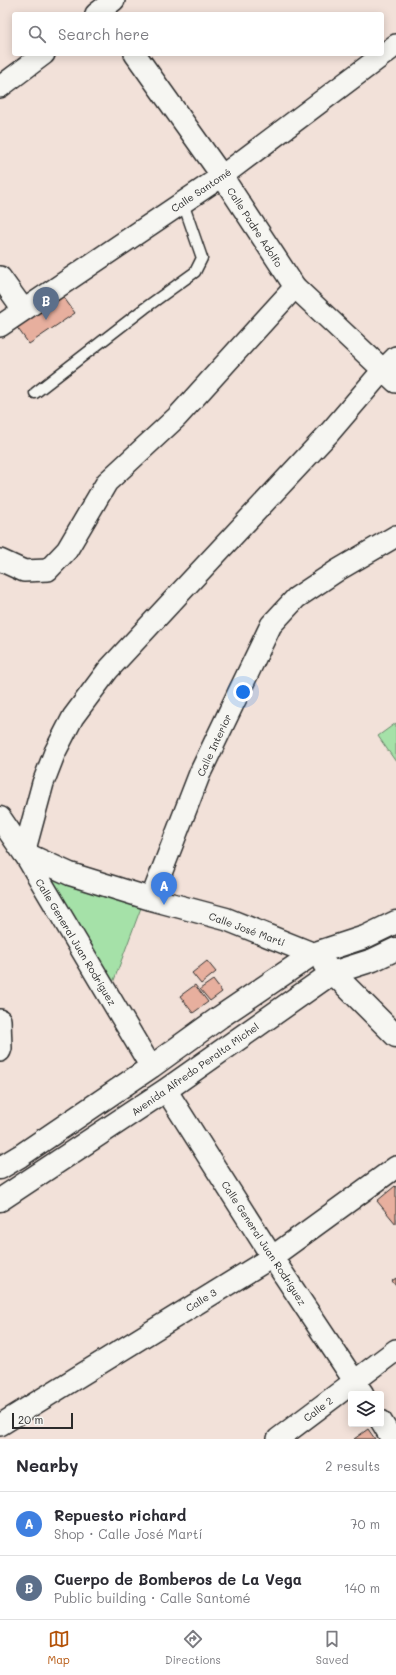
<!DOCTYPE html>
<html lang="en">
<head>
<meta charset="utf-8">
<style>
	:root { --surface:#fff; --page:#f7f7f7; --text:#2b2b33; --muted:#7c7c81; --line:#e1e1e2; --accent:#b45309 }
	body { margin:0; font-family:Mali,sans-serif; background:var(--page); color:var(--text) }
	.controls { position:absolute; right:12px; bottom:12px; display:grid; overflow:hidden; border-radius:4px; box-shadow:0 2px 10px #0003 }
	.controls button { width:36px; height:36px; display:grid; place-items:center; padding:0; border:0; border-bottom:1px solid var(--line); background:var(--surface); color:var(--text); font:20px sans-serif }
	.scale { position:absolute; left:12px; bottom:10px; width:61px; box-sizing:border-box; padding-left:4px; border:2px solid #2b2b2b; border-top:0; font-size:11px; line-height:14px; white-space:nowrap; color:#2b2b2b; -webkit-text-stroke:3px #f6f6f2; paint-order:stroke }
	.you { position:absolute; left:243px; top:692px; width:14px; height:14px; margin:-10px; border:3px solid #fff; border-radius:50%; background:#1a73e8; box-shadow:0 0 0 6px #1a73e833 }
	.badge { display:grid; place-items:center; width:26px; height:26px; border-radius:50%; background:var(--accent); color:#fff; font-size:13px; font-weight:700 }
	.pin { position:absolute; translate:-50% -33px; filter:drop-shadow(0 1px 2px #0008) }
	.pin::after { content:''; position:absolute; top:21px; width:14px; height:12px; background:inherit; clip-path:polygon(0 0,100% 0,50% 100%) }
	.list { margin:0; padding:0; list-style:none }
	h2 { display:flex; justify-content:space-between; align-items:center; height:52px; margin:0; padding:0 16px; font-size:17px }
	h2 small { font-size:13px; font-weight:400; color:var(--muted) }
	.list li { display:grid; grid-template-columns:26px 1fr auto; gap:12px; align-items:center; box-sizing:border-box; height:64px; padding:0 16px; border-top:1px solid var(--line) }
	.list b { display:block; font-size:15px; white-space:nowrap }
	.list p { margin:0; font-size:13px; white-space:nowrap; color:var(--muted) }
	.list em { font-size:13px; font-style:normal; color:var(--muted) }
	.icon { flex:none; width:22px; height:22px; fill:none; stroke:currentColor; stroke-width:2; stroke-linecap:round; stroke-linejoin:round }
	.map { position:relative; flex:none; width:396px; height:1439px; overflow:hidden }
	.search { position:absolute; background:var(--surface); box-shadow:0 2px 10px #0003; left:12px; right:12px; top:12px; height:44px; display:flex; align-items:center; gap:10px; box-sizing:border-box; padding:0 14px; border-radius:4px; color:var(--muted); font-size:15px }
	.sheet { height:180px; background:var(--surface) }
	nav { display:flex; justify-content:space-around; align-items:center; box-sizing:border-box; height:56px; border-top:1px solid var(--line); background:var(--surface); font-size:11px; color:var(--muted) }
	nav a { display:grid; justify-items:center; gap:2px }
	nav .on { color:var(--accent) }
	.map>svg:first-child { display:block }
	.grass { fill:#a5e1a8; stroke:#68866a }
	.building { fill:#e7af9e; stroke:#2b2b2b }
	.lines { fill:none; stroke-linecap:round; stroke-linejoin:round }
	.service-casing { stroke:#2b2b2b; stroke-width:13 }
	.minor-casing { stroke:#2b2b2b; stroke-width:24 }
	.tertiary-casing { stroke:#2b2b2b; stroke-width:25 }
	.secondary-casing { stroke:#2b2b2b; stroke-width:25 }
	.service { stroke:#f6f6f2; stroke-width:10 }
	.minor { stroke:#f6f6f2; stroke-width:21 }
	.tertiary { stroke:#f6f6f2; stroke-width:22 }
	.secondary { stroke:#f6f6f2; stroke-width:22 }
	.labels { text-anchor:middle; stroke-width:3.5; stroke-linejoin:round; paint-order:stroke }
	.street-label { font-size:10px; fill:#2b2b2b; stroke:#f6f6f2 }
</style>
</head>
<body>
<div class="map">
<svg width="396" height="1439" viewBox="0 0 396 1439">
	<rect width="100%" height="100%" fill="#f2e1d9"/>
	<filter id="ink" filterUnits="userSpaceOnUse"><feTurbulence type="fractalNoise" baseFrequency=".025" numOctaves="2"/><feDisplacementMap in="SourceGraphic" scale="8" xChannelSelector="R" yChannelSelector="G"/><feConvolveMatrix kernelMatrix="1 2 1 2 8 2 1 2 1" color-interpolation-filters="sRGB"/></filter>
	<g filter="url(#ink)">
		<!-- grass -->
		<g class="grass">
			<path d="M 396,723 L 396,762 L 378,736 Z"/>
			<path d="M 44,867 L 142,905 L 110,991 Z"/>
		</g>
		<!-- building -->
		<g class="building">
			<path d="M 62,295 L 75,313 L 29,344 L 16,326 Z"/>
			<path d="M 207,961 L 216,972 L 201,984 L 192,973 Z"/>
			<path d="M 213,980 L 222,992 L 210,1001 L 200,989 Z"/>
			<path d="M 195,985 L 208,1002 L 193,1013 L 180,996 Z"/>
			<path d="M 395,1186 L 396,1187 L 396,1224 L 377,1201 Z"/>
			<path d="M 396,1278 L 396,1286 L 392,1281 Z"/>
			<path d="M 368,1429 L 375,1439 L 354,1439 Z"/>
		</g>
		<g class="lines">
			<defs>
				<path id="service" d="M 35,393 L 145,308 L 195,272 L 202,258 L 183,203"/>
				<g id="minor">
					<path d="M 96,14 L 114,0"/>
					<path d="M 135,54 L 222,176 L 295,287 L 396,382"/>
					<path d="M 0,87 L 44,54"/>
					<path d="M 0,277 L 23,309"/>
					<path d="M 0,326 L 222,176 L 396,45"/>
					<path d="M 0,560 L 24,571 L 48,570 L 67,550 L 107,482 L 177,417 L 295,287"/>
					<path d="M 151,899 L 200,773 L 271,625 L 296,598 L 338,570 L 396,536"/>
					<path d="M 0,1020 L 1,1048 L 0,1051"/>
					<path d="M 151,1067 L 24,853 L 43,783 L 55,752 L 73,717 L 108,670 L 330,432 L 383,370 L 396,357"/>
					<path d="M 166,1090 L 272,1257 L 363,1394"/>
					<path d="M 381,1421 L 392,1439"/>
					<path d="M 0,1425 L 272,1257 L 396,1167"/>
					<path d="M 278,1439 L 396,1350"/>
				</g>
				<path id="tertiary" d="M 0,818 L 24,853 L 70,874 L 151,899 L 226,919 L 313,954"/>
				<g id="secondary">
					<path d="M 324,964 L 396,1036"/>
					<path d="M 0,1168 L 20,1156 L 151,1067 L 220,1017 L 313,954 L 365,937 L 396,922"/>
					<path d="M 0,1200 L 166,1090 L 332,973 L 373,960 L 396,949"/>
				</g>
			</defs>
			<!-- service casing -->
			<use href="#service" class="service-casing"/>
			<!-- minor casing -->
			<use href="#minor" class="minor-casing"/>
			<!-- tertiary casing -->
			<use href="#tertiary" class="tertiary-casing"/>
			<!-- secondary casing -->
			<use href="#secondary" class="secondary-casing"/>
			<!-- service -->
			<use href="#service" class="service"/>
			<!-- minor -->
			<use href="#minor" class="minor"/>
			<!-- tertiary -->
			<use href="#tertiary" class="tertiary"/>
			<!-- secondary -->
			<use href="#secondary" class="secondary"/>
		</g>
	</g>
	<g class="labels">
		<!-- street labels -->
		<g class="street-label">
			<text transform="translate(201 190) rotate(-34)" y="4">Calle Santomé</text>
			<text transform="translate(255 227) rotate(57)" y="4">Calle Padre Adolfo</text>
			<text transform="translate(214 745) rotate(-65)" y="4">Calle Interior</text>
			<text transform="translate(247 929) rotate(20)" y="4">Calle José Martí</text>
			<text transform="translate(76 942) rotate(59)" y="4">Calle General Juan Rodríguez</text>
			<text transform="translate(195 1069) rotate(-35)" y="4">Avenida Alfredo Peralta Michel</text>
			<text transform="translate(264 1243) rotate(57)" y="4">Calle General Juan Rodríguez</text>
			<text transform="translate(201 1300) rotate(-32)" y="4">Calle 3</text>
			<text transform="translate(318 1409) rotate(-37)" y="4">Calle 2</text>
		</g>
	</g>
</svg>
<div class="controls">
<button><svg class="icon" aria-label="layers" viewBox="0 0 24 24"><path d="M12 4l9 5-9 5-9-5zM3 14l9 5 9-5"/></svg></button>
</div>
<div class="scale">20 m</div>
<div class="you"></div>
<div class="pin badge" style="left:164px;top:905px;background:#3f7fe0">A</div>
<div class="pin badge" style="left:46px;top:320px;background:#5c6f8a">B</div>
<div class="search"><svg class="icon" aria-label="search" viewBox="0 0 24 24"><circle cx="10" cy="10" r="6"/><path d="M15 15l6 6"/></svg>Search here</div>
</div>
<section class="sheet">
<h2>Nearby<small>2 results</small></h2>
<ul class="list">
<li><span class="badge" style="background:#3f7fe0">A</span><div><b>Repuesto richard</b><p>Shop · Calle José Martí</p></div><em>70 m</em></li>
<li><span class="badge" style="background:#5c6f8a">B</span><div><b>Cuerpo de Bomberos de La Vega</b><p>Public building · Calle Santomé</p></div><em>140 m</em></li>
</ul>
</section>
<nav>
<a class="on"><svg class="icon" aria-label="map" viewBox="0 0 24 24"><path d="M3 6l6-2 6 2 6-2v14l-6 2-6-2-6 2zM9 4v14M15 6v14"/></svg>Map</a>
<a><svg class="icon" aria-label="directions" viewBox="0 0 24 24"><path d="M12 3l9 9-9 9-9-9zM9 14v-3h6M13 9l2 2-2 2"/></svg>Directions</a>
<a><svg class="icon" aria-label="saved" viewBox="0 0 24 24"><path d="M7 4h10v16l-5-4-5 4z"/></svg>Saved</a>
</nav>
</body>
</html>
